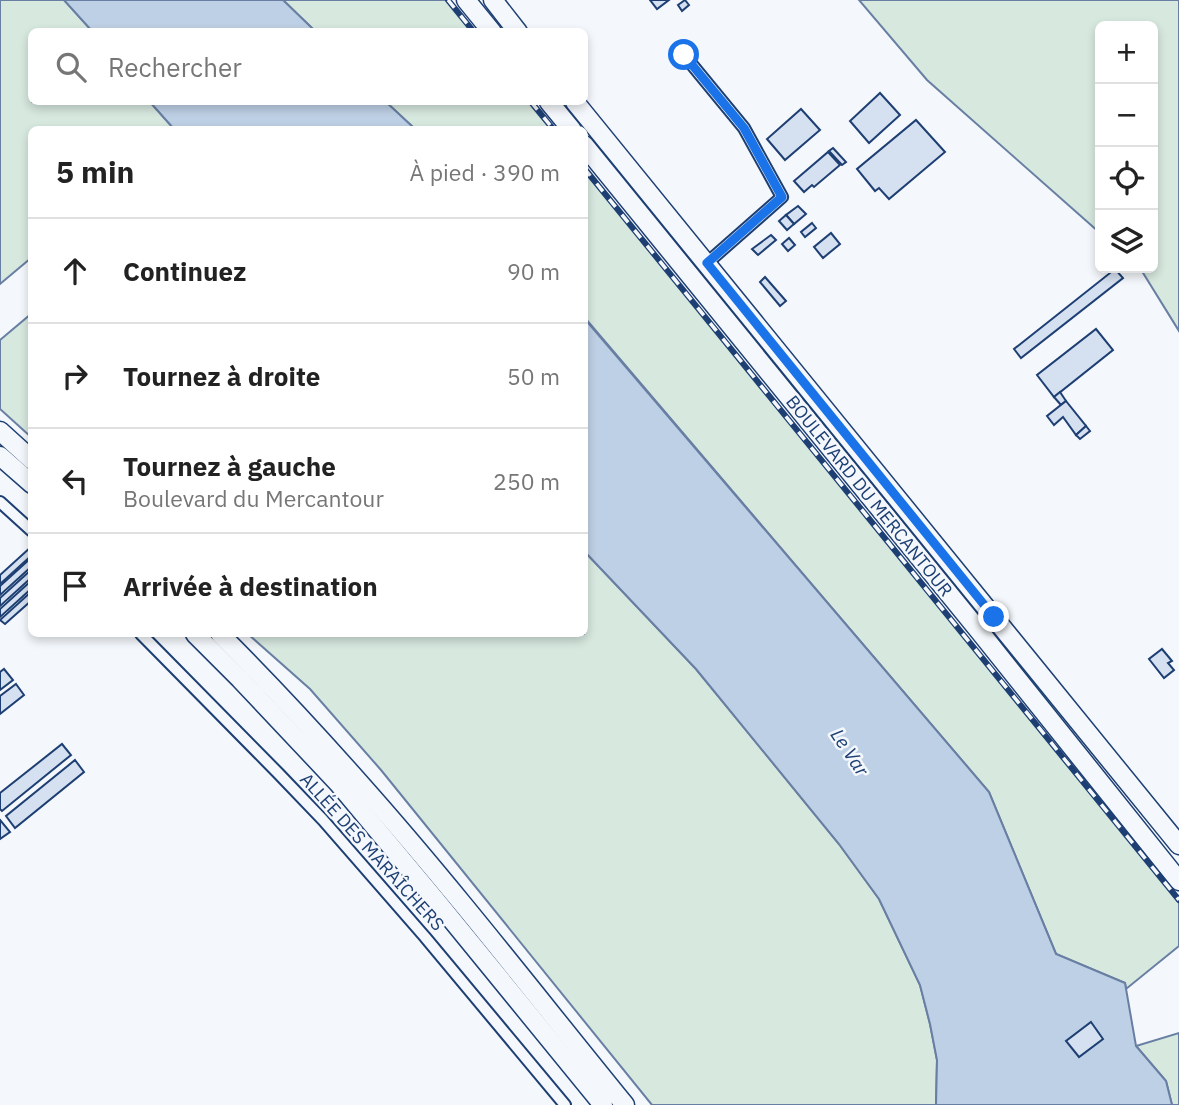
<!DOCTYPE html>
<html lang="fr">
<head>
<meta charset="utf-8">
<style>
	:root { --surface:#fff; --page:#f6f6f6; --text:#222; --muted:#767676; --line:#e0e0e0 }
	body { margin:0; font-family:"IBM Plex Sans",sans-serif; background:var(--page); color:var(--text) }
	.controls { position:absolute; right:21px; top:21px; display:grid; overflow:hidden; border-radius:10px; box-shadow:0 4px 10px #0003 }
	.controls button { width:63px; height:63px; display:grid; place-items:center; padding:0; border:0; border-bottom:2px solid var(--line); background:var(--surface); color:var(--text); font:35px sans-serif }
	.stop { position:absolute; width:21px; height:21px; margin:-16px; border:5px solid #1a73e8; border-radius:50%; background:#fff }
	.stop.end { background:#1a73e8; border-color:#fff; box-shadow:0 2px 7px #0008 }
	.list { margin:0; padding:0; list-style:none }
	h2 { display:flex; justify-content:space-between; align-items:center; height:91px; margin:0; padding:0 28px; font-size:30px }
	h2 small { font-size:23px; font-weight:400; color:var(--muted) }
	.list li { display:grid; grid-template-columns:46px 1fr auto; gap:21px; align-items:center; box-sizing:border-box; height:105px; padding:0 28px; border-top:2px solid var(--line) }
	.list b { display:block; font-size:26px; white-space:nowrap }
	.list p { margin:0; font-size:23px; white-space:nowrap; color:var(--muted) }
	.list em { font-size:23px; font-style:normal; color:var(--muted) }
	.icon { flex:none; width:38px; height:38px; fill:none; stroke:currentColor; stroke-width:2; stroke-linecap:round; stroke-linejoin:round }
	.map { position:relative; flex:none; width:1179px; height:1105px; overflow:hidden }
	.search { position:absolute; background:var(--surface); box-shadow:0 4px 10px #0003; left:28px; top:28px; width:560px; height:77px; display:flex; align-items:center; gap:18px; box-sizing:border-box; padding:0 24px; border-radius:10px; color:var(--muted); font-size:26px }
	.panel { position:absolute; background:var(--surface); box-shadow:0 4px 10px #0003; left:28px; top:126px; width:560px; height:511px; border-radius:10px }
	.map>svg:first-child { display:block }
	.green { fill:#d7e8df; stroke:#687fa3; stroke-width:2 }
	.water { fill:#bed0e5; stroke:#687fa3; stroke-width:2 }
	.building { fill:#d5e0f0; stroke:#1d3f73; stroke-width:2 }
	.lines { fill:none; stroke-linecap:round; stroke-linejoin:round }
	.minor-casing { stroke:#1d3f73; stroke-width:14 }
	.primary-casing { stroke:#1d3f73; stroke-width:21 }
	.trunk-casing { stroke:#1d3f73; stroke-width:21 }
	.minor { stroke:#f4f7fb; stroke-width:10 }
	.primary { stroke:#f4f7fb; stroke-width:18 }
	.trunk { stroke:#f4f7fb; stroke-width:18 }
	.rail-casing { stroke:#1d3f73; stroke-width:6 }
	.rail { stroke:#f4f7fb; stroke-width:3.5; stroke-dasharray:10; stroke-linecap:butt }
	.route { stroke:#1a73e8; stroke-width:9 }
	.labels { text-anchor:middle; stroke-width:5; stroke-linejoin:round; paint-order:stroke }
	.street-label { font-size:18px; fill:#1d3f73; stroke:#f4f7fb }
	.water-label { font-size:19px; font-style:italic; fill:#1d3f73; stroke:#f4f7fb }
</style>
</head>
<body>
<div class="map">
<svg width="1179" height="1105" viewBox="0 0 1179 1105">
	<rect width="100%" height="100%" fill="#f4f7fb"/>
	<!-- green -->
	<g class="green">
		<path d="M 0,0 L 64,0 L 92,31 L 32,32 L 32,102 L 150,102 L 174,129 L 32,130 L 31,258 L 0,284 Z"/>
		<path d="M 283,0 L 448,0 L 474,31 L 315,31 Z"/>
		<path d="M 859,0 L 1179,0 L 1179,331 L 1140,268 L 1153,268 L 1153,26 L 1100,26 L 1100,233 L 927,80 Z"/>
		<path d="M 386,102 L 531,102 L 554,129 L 415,129 Z"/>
		<path d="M 584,168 L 1179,900 L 1179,946 L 1126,989 L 1125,983 L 1056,954 L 989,792 L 585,318 Z"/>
		<path d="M 31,314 L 31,437 L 0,409 L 0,340 Z"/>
		<path d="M 585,552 L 696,669 L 839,844 L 879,899 L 920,985 L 930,1024 L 937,1060 L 936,1105 L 652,1105 L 381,770 L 310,689 L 248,634 L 584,634 Z"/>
		<path d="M 1179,1033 L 1179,1105 L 1172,1105 L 1166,1081 L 1136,1046 Z"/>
	</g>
	<!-- water -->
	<g class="water">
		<path d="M 64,0 L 283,0 L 315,31 L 92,31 Z"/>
		<path d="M 150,102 L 386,102 L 415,129 L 174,129 Z"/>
		<path d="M 584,318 L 989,792 L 1056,954 L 1125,983 L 1136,1046 L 1166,1081 L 1172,1105 L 936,1105 L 937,1060 L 930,1024 L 920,985 L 879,899 L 839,844 L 696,669 L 585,552 Z"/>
	</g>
	<!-- building -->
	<g class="building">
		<path d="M 650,0 L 669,0 L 657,9 Z"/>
		<path d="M 685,0 L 689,5 L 682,11 L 678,5 Z"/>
		<path d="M 880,93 L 900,115 L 869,143 L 850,121 Z"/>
		<path d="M 801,109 L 820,130 L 785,160 L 767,139 Z"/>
		<path d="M 916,120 L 945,152 L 889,199 L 879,188 L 875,191 L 857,169 Z"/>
		<path d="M 833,148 L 846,162 L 842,165 L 829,151 Z"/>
		<path d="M 828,152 L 840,165 L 814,187 L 812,185 L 804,192 L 794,181 Z"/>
		<path d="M 798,206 L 806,214 L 794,224 L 786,215 Z"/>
		<path d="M 786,215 L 794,224 L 787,230 L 779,221 Z"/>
		<path d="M 812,223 L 816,228 L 805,237 L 801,232 Z"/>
		<path d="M 831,233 L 840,244 L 823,258 L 814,247 Z"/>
		<path d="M 771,235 L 776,240 L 758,255 L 752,249 Z"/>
		<path d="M 789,238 L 795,245 L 788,251 L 782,244 Z"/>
		<path d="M 1115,269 L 1123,278 L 1021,358 L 1014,349 Z"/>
		<path d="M 765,277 L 786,301 L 780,306 L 760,282 Z"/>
		<path d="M 1096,329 L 1113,350 L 1054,397 L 1037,375 Z"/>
		<path d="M 1060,392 L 1066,401 L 1061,405 L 1054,397 Z"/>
		<path d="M 1066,401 L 1086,426 L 1076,435 L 1063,417 L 1054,425 L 1047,416 Z"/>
		<path d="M 1086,426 L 1090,431 L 1080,439 L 1076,435 Z"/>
		<path d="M 32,546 L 32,555 L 0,584 L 0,575 Z"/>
		<path d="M 32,557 L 32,566 L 0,595 L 0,586 Z"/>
		<path d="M 32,569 L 32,577 L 0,606 L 0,598 Z"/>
		<path d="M 32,580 L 32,588 L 0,617 L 0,609 Z"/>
		<path d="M 32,591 L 32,600 L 5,624 L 0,620 Z"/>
		<path d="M 1162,649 L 1172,661 L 1168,663 L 1174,670 L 1164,678 L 1149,659 Z"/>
		<path d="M 4,669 L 13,680 L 0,690 L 0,672 Z"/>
		<path d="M 16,684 L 24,695 L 0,714 L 0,696 Z"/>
		<path d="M 62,744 L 71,755 L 2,811 L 0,809 L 0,793 Z"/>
		<path d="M 75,760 L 84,772 L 15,828 L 6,816 Z"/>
		<path d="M 0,820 L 10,832 L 0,839 Z"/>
		<path d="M 1091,1022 L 1103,1039 L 1079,1057 L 1066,1041 Z"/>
	</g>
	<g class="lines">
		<defs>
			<g id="minor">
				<path d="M 684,55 L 744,128 L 782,197 L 707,263"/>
				<path d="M 0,502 L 32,531"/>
				<path d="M 141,634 L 278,773 L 323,820 L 425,937 L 565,1105"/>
			</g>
			<g id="primary">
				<path d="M 466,0 L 492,32"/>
				<path d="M 493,0 L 518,32"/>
				<path d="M 549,102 L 572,130"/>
				<path d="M 575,102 L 1179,845"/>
				<path d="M 584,145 L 980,632 L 1179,881"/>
			</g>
			<g id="trunk">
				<path d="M 0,431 L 32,460"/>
				<path d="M 0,456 L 32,484"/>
				<path d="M 195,634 L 240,679 L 338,783 L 434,898 L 603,1105"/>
				<path d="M 220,634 C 272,686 323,741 372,797 C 460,897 541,1002 625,1105"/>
			</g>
		</defs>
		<!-- minor casing -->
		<use href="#minor" class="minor-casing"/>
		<!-- primary casing -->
		<use href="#primary" class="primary-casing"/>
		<!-- trunk casing -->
		<use href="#trunk" class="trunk-casing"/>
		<!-- minor -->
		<use href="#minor" class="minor"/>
		<!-- primary -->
		<use href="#primary" class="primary"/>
		<!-- trunk -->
		<use href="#trunk" class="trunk"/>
		<defs>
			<g id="rail">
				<path d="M 448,0 L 474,32"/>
				<path d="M 531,102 L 554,130"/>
				<path d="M 584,168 L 1179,900"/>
			</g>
		</defs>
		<!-- rail casing -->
		<use href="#rail" class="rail-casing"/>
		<!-- rail -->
		<use href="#rail" class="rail"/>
	</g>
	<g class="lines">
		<!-- route -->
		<path class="route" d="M 684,55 L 744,128 L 782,197 L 707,263 L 994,617"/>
	</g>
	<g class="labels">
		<!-- street labels -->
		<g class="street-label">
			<text transform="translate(869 496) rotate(51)" y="6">BOULEVARD DU MERCANTOUR</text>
			<text transform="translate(372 852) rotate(48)" y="6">ALLÉE DES MARAÎCHERS</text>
		</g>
		<!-- water labels -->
		<g class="water-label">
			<text transform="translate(850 752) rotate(56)" y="7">Le Var</text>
		</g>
	</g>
</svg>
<div class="controls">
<button>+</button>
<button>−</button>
<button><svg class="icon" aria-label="locate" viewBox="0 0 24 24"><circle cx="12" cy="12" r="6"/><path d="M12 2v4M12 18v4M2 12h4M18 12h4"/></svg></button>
<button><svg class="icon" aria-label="layers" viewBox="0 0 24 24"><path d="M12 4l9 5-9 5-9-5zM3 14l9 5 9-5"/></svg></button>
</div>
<div class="stop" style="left:684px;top:55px"></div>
<div class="stop end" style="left:994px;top:617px"></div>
<div class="search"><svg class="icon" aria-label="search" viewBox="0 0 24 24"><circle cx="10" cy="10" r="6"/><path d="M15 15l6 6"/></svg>Rechercher</div>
<section class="panel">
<h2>5 min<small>À pied · 390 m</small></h2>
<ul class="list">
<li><svg class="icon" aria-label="ahead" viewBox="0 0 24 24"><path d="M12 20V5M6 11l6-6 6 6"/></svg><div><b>Continuez</b></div><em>90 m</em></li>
<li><svg class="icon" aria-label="right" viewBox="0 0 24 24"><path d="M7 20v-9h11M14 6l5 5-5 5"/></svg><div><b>Tournez à droite</b></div><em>50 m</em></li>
<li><svg class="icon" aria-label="left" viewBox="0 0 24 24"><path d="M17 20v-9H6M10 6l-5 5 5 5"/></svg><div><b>Tournez à gauche</b><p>Boulevard du Mercantour</p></div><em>250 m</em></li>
<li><svg class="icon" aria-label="arrive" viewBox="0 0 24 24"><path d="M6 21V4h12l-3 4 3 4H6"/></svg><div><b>Arrivée à destination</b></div></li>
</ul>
</section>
</div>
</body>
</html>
